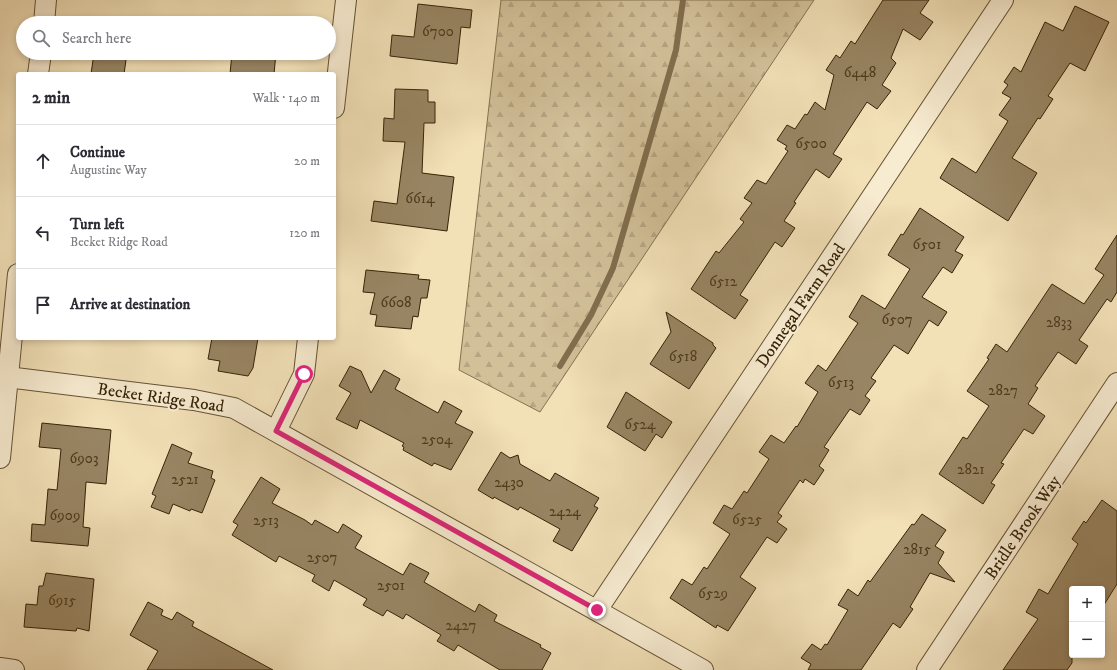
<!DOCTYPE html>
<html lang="en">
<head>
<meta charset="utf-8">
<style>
	:root { --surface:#fff; --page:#f2f2f3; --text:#2b2b33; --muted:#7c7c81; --line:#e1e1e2 }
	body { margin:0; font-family:"IM FELL DW Pica",serif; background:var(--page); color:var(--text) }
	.controls { position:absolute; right:12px; bottom:12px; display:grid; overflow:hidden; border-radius:4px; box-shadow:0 2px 6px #0003 }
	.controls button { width:36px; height:36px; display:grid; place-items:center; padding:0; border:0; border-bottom:1px solid var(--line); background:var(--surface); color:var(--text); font:20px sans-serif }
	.stop { position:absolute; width:12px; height:12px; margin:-9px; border:3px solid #db2777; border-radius:50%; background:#fff }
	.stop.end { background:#db2777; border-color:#fff; box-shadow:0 1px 4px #0008 }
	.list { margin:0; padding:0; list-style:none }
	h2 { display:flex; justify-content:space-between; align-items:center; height:52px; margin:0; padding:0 16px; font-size:17px }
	h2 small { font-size:13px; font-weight:400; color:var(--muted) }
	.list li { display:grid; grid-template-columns:26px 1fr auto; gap:12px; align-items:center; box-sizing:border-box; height:72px; padding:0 16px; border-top:1px solid var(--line) }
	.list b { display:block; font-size:15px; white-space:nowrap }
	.list p { margin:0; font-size:13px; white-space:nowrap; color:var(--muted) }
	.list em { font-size:13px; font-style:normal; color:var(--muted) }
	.icon { flex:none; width:22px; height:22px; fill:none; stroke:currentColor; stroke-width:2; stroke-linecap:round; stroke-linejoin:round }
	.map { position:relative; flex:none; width:1117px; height:670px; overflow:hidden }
	.search { position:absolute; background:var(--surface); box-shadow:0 2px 6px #0003; left:16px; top:16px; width:320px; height:44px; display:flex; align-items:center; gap:10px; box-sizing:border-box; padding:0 14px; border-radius:22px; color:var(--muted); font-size:15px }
	.panel { position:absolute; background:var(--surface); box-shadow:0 2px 6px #0003; left:16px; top:72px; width:320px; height:268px; border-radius:4px }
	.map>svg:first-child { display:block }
	.forest { fill:url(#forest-firs); stroke:#847250 }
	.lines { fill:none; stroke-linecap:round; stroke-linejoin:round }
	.stream { stroke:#806e4d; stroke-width:6 }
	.building { fill:#988563; stroke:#362307 }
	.minor-casing { stroke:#655233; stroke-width:22 }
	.minor { stroke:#f7ebd0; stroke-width:20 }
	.route { stroke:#db2777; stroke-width:5 }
	.labels { text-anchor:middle; stroke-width:4; stroke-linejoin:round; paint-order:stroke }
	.number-label { font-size:15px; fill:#4e3c1e }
	.street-label { font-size:17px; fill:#362307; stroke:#f7ebd0 }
</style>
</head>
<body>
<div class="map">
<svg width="1117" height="670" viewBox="0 0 1117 670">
	<defs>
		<pattern id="forest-firs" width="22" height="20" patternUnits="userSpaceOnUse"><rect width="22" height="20" fill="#d2c099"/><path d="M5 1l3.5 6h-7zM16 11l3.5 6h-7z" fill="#b5a582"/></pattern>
	</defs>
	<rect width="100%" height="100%" fill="#f2e0b7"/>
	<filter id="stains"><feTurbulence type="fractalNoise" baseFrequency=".005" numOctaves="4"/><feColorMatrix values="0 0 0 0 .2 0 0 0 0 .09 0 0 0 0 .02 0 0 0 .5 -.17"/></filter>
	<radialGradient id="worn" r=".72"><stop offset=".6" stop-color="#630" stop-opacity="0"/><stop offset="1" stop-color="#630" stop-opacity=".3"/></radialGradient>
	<!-- forest -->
	<path class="forest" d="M 501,0 L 814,0 L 540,412 L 459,370 Z"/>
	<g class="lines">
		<!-- stream -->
		<path class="stream" d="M 560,366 L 591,315 L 613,268 L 676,50 L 683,0"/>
	</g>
	<!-- building -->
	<g class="building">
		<path d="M 883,0 L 929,0 L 920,13 L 933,22 L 920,40 L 903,29 L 891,58 L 896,63 L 882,85 L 891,91 L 877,109 L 867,102 L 833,154 L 842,159 L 829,178 L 816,169 L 794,202 L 796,203 L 784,221 L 795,228 L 782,247 L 775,242 L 740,295 L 748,300 L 735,319 L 691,289 L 716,251 L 719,253 L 744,222 L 740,219 L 752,203 L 744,198 L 757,180 L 766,184 L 788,151 L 785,149 L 787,146 L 777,140 L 787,125 L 795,129 L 805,114 L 807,115 L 815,102 L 825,110 L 834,75 L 826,70 L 836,55 L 840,58 L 851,41 L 855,44 Z"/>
		<path d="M 418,4 L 472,10 L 470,28 L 461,27 L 457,64 L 390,56 L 392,35 L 414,37 Z"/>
		<path d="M 1075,6 L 1109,22 L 1085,71 L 1070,63 L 1048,96 L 1053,99 L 1040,119 L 1038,118 L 1012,158 L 1037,173 L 1008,221 L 940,178 L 952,158 L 976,173 L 1008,121 L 999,115 L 1011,98 L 1002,93 L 1008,85 L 1004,82 L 1014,67 L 1021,72 L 1045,22 L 1063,31 Z"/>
		<path d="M 94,53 L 127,53 L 124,74 L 91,74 Z"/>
		<path d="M 232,53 L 276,53 L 274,74 L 230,74 Z"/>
		<path d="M 395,89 L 428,90 L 428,102 L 435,102 L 435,123 L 424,123 L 422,173 L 454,177 L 447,231 L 371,221 L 374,201 L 397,204 L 405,142 L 383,141 L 384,118 L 394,119 Z"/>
		<path d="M 920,208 L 964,237 L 955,251 L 963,255 L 952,273 L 943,267 L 922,297 L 947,312 L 938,326 L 929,320 L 908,354 L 894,345 L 871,378 L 876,381 L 865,396 L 870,400 L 860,415 L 850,409 L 824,447 L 829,450 L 819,466 L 824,470 L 814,485 L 805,479 L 803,483 L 800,480 L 778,513 L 782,516 L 777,522 L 787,529 L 777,543 L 767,537 L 740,577 L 756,588 L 743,608 L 728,631 L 717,625 L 716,628 L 670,598 L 682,579 L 692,585 L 704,567 L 707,569 L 730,534 L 713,523 L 724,505 L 732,509 L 744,491 L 747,493 L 769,459 L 759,452 L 771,435 L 784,443 L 796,426 L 797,427 L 818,392 L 805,383 L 818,365 L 826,371 L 858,323 L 849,317 L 862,295 L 885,309 L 910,269 L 888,255 L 901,234 L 903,235 Z"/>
		<path d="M 1117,235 L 1117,292 L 1111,302 L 1107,299 L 1079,340 L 1088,346 L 1076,364 L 1058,352 L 1035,386 L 1038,388 L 1028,404 L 1045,416 L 1033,434 L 1024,429 L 1001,463 L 1004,464 L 991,483 L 995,485 L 983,504 L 939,474 L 963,437 L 967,439 L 989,406 L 967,391 L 989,359 L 987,358 L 996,344 L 1007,352 L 1052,284 L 1084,304 L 1104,275 L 1095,269 Z"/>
		<path d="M 366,270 L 419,275 L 418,279 L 430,280 L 427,298 L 421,298 L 418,317 L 413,316 L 411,329 L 375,326 L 377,315 L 370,314 L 375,293 L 363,292 Z"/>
		<path d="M 666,312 L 713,343 L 713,345 L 716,348 L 689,389 L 650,364 L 671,332 Z"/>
		<path d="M 212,338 L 258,338 L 253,368 L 248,376 L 218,371 L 220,361 L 208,359 Z"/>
		<path d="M 350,366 L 361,371 L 371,393 L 384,370 L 400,379 L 395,389 L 438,413 L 444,401 L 462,411 L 455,423 L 473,432 L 451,470 L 434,463 L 432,466 L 403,450 L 404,447 L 402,446 L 404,443 L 360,420 L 357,429 L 336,419 L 351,393 L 339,386 Z"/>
		<path d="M 626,392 L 672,422 L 662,438 L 656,434 L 645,451 L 607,427 Z"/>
		<path d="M 42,423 L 111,430 L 106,484 L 86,482 L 83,527 L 90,528 L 88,546 L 31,541 L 32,524 L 45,525 L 48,489 L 57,490 L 61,449 L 39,447 Z"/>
		<path d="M 172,444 L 192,453 L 188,463 L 213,471 L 211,478 L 215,480 L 202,513 L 191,509 L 190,511 L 173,504 L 169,514 L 151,507 L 156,496 L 152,494 Z"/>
		<path d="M 501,452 L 510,458 L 518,455 L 520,464 L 550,481 L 555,473 L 599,498 L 594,506 L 598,508 L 572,551 L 553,541 L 560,529 L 520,507 L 518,510 L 494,497 L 493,499 L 478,490 Z"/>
		<path d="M 261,477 L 280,489 L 272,503 L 305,520 L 312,525 L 315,520 L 338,533 L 343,524 L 362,536 L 355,548 L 403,575 L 410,563 L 429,573 L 424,582 L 475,612 L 479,604 L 497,615 L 494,621 L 541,645 L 540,647 L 551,653 L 542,670 L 500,670 L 458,645 L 454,651 L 437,641 L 441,635 L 406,614 L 403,619 L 387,610 L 383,616 L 363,605 L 367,599 L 334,580 L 329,591 L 312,581 L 315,575 L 279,556 L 276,562 L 232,535 L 238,525 L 233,522 Z"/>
		<path d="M 1102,500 L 1117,511 L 1117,584 L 1102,608 L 1102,589 L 1072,589 L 1072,655 L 1074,655 L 1072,658 L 1072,663 L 1067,670 L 1003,670 L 1038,619 L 1026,612 L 1039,589 L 1048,594 L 1078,544 L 1072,539 L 1084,521 L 1086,523 Z"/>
		<path d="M 922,514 L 946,530 L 935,546 L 944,552 L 938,563 L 955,582 L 930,573 L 910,607 L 913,609 L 900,628 L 893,623 L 861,670 L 808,670 L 811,664 L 801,658 L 812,644 L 821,650 L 825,644 L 827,645 L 848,610 L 838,605 L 848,589 L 858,596 L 868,580 L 870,582 L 912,524 L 914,525 Z"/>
		<path d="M 46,573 L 94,579 L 89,631 L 77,628 L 76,631 L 24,627 L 26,604 L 37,605 L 39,586 L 43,586 Z"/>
		<path d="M 148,602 L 163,610 L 161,615 L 172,620 L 177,612 L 194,622 L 192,626 L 273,670 L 147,670 L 158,651 L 130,635 Z"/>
	</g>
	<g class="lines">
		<defs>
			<g id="minor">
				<path d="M 44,23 L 46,0"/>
				<path d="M 38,74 L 41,53"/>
				<path d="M 334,108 L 346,0"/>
				<path d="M 7,377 L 194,400 L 234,408 L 703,670"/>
				<path d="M 276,431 L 304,374 L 308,338"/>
				<path d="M 0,458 L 18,274"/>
				<path d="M 597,610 L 1003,0"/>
				<path d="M 0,668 L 14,670"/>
				<path d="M 927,670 L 1117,383"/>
			</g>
		</defs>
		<!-- minor casing -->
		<use href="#minor" class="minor-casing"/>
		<!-- minor -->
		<use href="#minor" class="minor"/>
	</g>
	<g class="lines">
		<!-- route -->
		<path class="route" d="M 304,374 L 276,431 L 597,610"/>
	</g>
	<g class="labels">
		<!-- number labels -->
		<g class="number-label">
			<text x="438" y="36">6700</text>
			<text x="860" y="77">6448</text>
			<text x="811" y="148">6500</text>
			<text x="420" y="203">6614</text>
			<text x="927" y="249">6501</text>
			<text x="723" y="286">6512</text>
			<text x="396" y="307">6608</text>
			<text x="897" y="324">6507</text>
			<text x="1059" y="327">2833</text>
			<text x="683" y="361">6518</text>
			<text x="841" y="387">6513</text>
			<text x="1003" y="395">2827</text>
			<text x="640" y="429">6524</text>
			<text x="437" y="444">2504</text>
			<text x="84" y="463">6903</text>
			<text x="971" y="474">2821</text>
			<text x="185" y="484">2521</text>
			<text x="509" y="487">2430</text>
			<text x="565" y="516">2424</text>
			<text x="65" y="520">6909</text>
			<text x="747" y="524">6525</text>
			<text x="266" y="525">2513</text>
			<text x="917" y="554">2815</text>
			<text x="322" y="562">2507</text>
			<text x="391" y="590">2501</text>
			<text x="713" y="598">6529</text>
			<text x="62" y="605">6915</text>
			<text x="461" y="630">2427</text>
		</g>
		<!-- street labels -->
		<g class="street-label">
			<text transform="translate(800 305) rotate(-56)" y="6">Donnegal Farm Road</text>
			<text transform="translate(161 397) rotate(8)" y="6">Becket Ridge Road</text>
			<text transform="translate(1022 527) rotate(-56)" y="6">Bridle Brook Way</text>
		</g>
	</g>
	<rect width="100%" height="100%" filter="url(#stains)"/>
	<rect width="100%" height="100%" fill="url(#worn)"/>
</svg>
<div class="controls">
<button>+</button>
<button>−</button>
</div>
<div class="stop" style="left:304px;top:374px"></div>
<div class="stop end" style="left:597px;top:610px"></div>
<div class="search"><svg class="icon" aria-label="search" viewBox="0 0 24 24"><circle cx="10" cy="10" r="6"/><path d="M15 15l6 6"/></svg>Search here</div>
<section class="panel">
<h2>2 min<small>Walk · 140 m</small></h2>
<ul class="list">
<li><svg class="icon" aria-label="ahead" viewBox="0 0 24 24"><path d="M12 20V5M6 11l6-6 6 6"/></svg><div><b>Continue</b><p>Augustine Way</p></div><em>20 m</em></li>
<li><svg class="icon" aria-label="left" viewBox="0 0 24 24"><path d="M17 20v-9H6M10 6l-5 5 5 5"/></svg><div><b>Turn left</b><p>Becket Ridge Road</p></div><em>120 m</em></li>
<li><svg class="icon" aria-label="arrive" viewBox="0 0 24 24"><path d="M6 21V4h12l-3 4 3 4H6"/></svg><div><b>Arrive at destination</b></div></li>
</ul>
</section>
</div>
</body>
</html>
